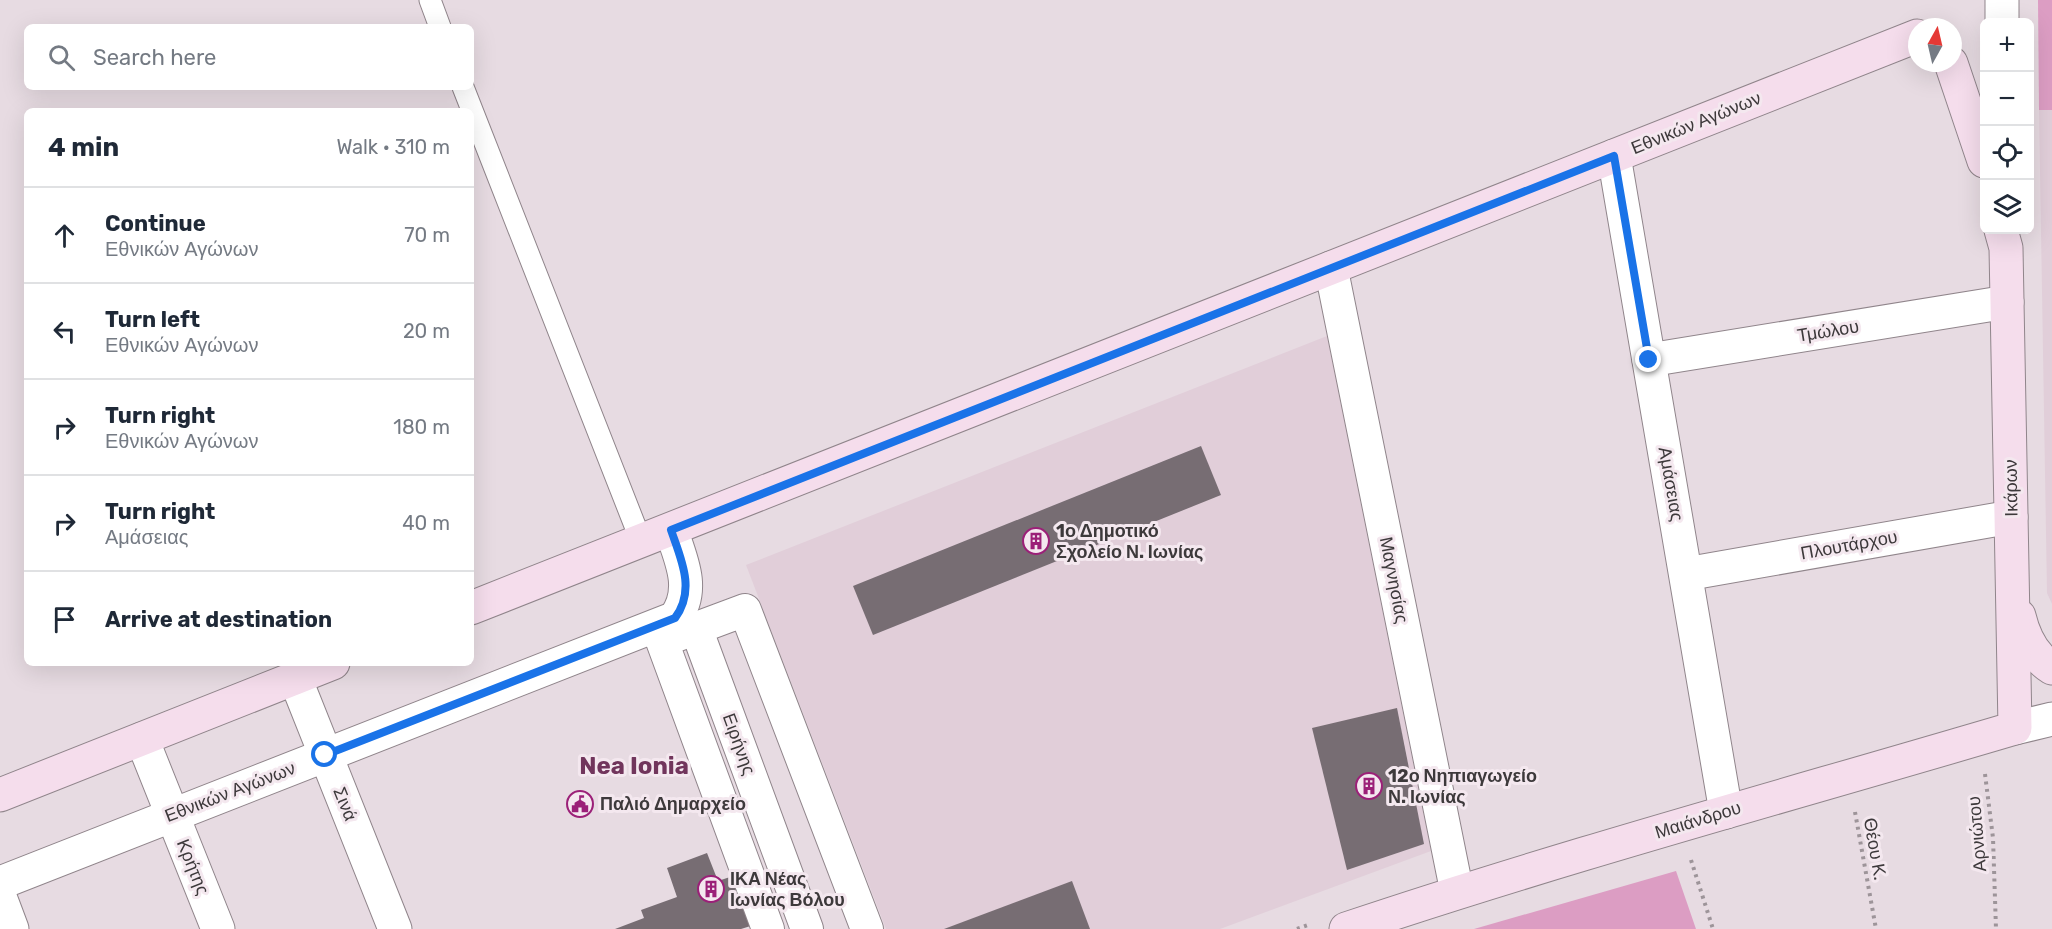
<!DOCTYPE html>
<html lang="en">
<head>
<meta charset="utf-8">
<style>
	:root { --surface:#fff; --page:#f2f2f3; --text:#1f2937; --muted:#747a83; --line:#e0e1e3 }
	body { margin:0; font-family:Rubik,sans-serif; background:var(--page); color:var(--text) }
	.controls { position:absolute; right:18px; top:18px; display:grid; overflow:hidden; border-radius:9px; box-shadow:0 6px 24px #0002 }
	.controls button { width:54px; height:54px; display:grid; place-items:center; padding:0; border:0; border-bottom:2px solid var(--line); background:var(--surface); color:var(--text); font:30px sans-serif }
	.compass { position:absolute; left:1908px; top:18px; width:54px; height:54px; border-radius:50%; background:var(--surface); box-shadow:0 6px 24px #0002; rotate:8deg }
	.stop { position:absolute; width:18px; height:18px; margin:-14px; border:4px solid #1a73e8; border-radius:50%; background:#fff }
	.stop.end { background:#1a73e8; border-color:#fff; box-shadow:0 2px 6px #0008 }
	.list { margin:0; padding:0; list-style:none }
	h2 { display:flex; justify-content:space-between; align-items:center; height:78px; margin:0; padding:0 24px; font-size:26px }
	h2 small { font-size:20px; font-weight:400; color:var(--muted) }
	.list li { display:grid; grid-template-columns:39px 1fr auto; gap:18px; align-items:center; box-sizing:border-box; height:96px; padding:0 24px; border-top:2px solid var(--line) }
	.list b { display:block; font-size:22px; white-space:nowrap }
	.list p { margin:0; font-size:20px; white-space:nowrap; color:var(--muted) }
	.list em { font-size:20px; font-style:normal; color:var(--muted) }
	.icon { flex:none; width:33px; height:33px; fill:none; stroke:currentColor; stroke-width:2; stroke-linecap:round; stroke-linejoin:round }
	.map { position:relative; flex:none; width:2052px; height:929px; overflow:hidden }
	.search { position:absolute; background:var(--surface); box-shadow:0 6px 24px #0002; left:24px; top:24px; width:450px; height:66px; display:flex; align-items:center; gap:15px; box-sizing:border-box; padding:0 21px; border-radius:9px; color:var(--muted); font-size:22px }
	.panel { position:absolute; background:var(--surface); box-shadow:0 6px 24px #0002; left:24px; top:108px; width:450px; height:558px; border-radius:9px }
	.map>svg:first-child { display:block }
	.built { fill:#e1ced9 }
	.green { fill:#dc9dc3 }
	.building { fill:#776d73 }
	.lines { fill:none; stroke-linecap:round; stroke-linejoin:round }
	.service-casing { stroke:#90858b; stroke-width:23 }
	.pedestrian-casing { stroke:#90858b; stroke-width:34 }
	.minor-casing { stroke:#90858b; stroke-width:35 }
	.tertiary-casing { stroke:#90858b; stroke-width:35 }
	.secondary-casing { stroke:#90858b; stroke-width:35 }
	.path { stroke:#9d9499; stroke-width:4; stroke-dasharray:3 4.5; stroke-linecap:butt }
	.service { stroke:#fff; stroke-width:21 }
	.pedestrian { stroke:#fff; stroke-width:32 }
	.minor { stroke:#fff; stroke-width:33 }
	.tertiary { stroke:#fff; stroke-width:33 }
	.secondary { stroke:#f5ddec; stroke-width:33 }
	.route { stroke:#1a73e8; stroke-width:8 }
	.labels { text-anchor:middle; stroke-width:6; stroke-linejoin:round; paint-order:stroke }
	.street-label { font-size:18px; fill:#3d393b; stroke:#f4e8ef }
	.poi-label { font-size:18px; font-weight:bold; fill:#3d393b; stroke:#f4e8ef; text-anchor:start }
	.district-label { font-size:24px; font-weight:bold; fill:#71355c; stroke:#f4e8ef }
</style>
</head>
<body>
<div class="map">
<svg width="2052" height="929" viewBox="0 0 2052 929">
	<rect width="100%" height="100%" fill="#e7dbe2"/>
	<!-- built -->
	<g class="built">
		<path d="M 2039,110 L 2052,110 L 2052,604 L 2047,593 Z"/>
		<path d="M 1327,336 L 1431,851 L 1220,929 L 886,929 L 746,565 Z"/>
	</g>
	<!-- green -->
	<g class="green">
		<path d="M 2038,0 L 2052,0 L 2052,110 L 2039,110 Z"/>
		<path d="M 1676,871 L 1696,929 L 1474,929 Z"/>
	</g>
	<!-- building -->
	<g class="building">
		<path d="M 1201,446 L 1221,495 L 873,635 L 853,586 Z"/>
		<path d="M 1397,708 L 1424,844 L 1347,870 L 1312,728 Z"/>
		<path d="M 707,853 L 718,881 L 742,873 L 760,923 L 741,929 L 615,929 L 644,918 L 641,910 L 677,897 L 667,868 Z"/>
		<path d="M 1072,881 L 1090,929 L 944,929 Z"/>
	</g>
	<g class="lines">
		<defs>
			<g id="service">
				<path d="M 430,0 L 440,27"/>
				<path d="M 463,87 L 641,541"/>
			</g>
			<g id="pedestrian">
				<path d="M 696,628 L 807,929"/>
				<path d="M 768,929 L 662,641 L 745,610 L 867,929"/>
			</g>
			<g id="minor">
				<path d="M 1614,156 L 1726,812"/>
				<path d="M 1331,268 L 1457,892"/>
				<path d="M 1649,360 L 2007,302"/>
				<path d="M 1686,574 L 2011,517"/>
				<path d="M 295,678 L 395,929"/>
				<path d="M 142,739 L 218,929"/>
				<path d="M 0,883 L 675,618 C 696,590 681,559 671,530"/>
				<path d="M 0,897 L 12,929"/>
			</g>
			<g id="tertiary">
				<path d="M 2002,0 L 2002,22"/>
				<path d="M 2015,728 L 2052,719"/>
			</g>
			<g id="secondary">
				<path d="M 1951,63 L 1984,161"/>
				<path d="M 471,608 L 1917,36"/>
				<path d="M 2019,616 C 2024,637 2033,656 2052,668"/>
				<path d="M 0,795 L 333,663"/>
				<path d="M 1346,929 C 1567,855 1792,794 2015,728 L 2006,248 L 2001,230"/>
			</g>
		</defs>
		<!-- service casing -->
		<use href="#service" class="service-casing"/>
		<!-- pedestrian casing -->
		<use href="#pedestrian" class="pedestrian-casing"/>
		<!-- minor casing -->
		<use href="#minor" class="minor-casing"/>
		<!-- tertiary casing -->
		<use href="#tertiary" class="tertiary-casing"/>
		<!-- secondary casing -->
		<use href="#secondary" class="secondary-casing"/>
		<!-- path -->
		<g class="path">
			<path d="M 1985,774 L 1993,838 L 1996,929"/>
			<path d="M 1855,812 L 1876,929"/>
			<path d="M 1691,860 L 1713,929"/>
			<path d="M 1297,929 L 1311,924"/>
		</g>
		<!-- service -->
		<use href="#service" class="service"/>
		<!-- pedestrian -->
		<use href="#pedestrian" class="pedestrian"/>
		<!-- minor -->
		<use href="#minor" class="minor"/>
		<!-- tertiary -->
		<use href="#tertiary" class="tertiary"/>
		<!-- secondary -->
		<use href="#secondary" class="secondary"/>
	</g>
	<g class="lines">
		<!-- route -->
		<path class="route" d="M 325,755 L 675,618 C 696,590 681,559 671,530 L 1614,156 L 1649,360"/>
	</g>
	<!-- icons -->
	<defs>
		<symbol id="building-ring" viewBox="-11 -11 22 22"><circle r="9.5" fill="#f4e8ef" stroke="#9b2078" stroke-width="1.5"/><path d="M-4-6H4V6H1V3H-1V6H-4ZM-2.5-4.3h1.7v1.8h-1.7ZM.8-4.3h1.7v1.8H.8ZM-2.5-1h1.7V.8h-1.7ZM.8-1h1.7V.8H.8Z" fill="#9b2078"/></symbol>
		<symbol id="civic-ring" viewBox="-11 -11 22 22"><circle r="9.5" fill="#f4e8ef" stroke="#9b2078" stroke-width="1.5"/><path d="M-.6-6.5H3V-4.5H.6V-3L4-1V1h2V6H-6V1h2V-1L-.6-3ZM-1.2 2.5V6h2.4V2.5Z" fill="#9b2078"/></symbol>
	</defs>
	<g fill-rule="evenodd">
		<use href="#building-ring" x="1021" y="526" width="30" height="30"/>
		<use href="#building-ring" x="1354" y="771" width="30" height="30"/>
		<use href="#civic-ring" x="565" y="789" width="30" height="30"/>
		<use href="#building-ring" x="696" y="874" width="30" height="30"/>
	</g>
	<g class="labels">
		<!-- street labels -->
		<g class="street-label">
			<text transform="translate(1696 123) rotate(-22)" y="6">Εθνικών Αγώνων</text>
			<text transform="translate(1828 331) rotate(-9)" y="6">Τμώλου</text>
			<text transform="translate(1671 484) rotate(80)" y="6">Αμάσειας</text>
			<text transform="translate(2011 488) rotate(-91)" y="6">Ικάρων</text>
			<text transform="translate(1849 545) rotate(-10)" y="6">Πλουτάρχου</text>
			<text transform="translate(1394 580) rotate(79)" y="6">Μαγνησίας</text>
			<text transform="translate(739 744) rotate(70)" y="6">Ειρήνης</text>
			<text transform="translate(230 792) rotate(-21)" y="6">Εθνικών Αγώνων</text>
			<text transform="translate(345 804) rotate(68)" y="6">Σινά</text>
			<text transform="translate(1698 820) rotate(-17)" y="6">Μαιάνδρου</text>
			<text transform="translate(1977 834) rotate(-95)" y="6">Αρνιώτου</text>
			<text transform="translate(1875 849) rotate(80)" y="6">Θέου Κ.</text>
			<text transform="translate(193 867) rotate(68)" y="6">Κρήτης</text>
		</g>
		<!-- poi labels -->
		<g class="poi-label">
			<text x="1056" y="537">1ο Δημοτικό<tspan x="1056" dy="21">Σχολείο Ν. Ιωνίας</tspan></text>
			<text x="1388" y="782">12ο Νηπιαγωγείο<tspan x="1388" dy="21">Ν. Ιωνίας</tspan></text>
			<text x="600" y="810">Παλιό Δημαρχείο</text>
			<text x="730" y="885">ΙΚΑ Νέας<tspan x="730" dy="21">Ιωνίας Βόλου</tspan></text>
		</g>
		<!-- district labels -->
		<g class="district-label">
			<text x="634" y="774">Nea Ionia</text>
		</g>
	</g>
</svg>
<div class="controls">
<button>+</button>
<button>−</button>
<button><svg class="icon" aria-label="locate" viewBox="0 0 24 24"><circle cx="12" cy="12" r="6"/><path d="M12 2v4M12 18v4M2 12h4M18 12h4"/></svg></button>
<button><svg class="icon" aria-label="layers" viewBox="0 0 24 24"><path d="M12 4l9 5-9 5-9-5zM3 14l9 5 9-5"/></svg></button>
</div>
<svg class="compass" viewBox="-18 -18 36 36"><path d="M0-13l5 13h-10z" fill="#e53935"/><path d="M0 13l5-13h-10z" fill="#747a83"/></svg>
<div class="stop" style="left:325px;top:755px"></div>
<div class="stop end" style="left:1649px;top:360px"></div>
<div class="search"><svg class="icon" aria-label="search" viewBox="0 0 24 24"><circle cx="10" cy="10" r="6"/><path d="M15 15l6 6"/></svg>Search here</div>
<section class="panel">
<h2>4 min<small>Walk · 310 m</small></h2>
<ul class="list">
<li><svg class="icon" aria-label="ahead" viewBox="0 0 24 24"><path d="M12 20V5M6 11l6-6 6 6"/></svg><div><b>Continue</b><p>Εθνικών Αγώνων</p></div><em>70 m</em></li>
<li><svg class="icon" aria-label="left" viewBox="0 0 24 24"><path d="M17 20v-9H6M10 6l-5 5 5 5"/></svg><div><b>Turn left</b><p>Εθνικών Αγώνων</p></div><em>20 m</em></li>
<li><svg class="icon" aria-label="right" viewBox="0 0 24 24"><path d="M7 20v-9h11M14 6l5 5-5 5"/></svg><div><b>Turn right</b><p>Εθνικών Αγώνων</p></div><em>180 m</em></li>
<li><svg class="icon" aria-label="right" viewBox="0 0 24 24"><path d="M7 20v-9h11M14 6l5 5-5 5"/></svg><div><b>Turn right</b><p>Αμάσειας</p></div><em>40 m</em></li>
<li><svg class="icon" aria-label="arrive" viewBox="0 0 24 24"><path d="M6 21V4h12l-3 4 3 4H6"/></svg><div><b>Arrive at destination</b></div></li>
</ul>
</section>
</div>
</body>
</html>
